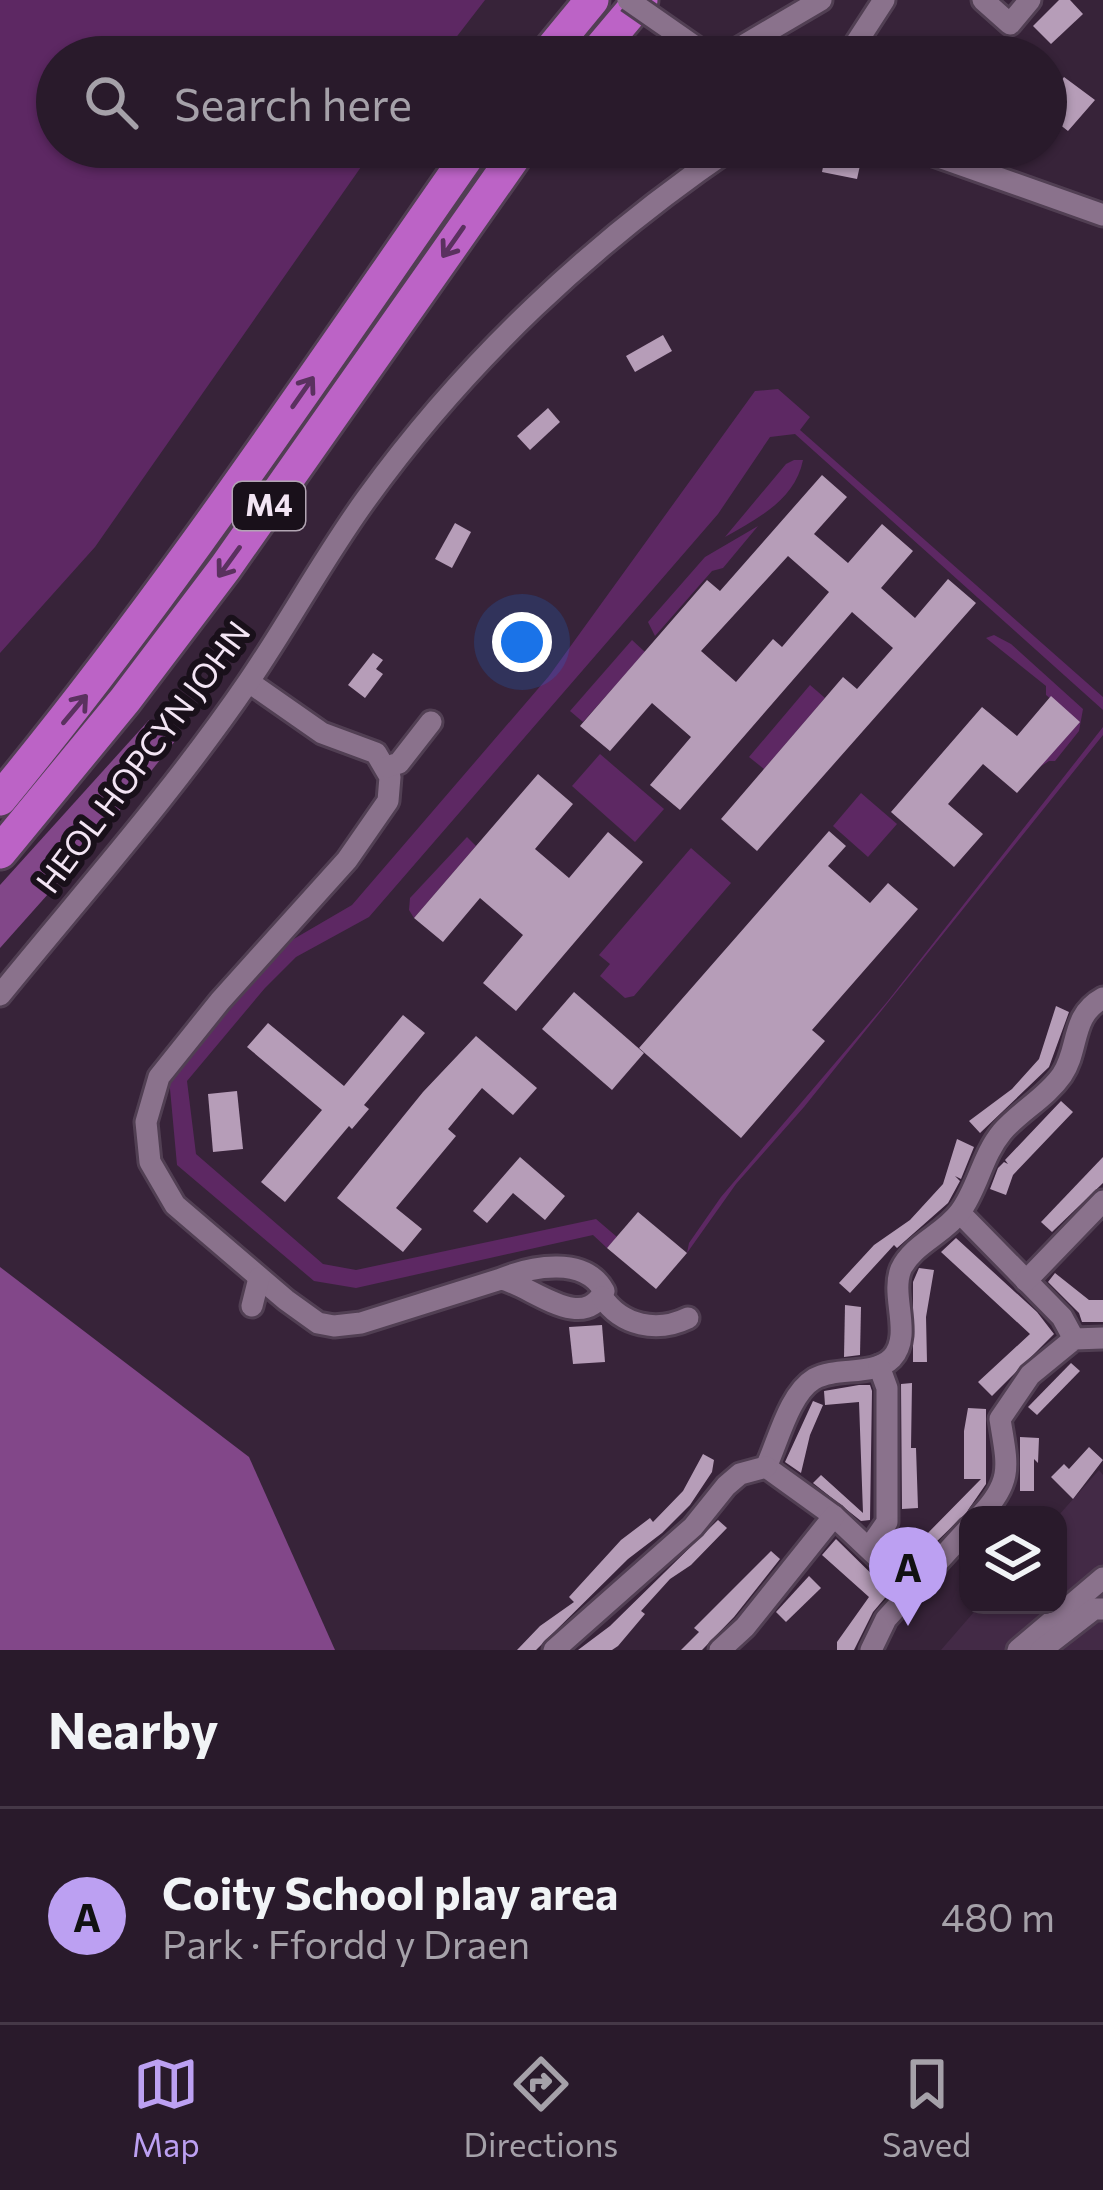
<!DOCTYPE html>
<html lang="en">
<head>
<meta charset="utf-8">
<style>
	:root { --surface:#291a2b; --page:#352737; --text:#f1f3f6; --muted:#a5a1a9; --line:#453847; --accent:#bca0f2 }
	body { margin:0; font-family:Commissioner,sans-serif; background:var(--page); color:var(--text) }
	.controls { position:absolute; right:36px; bottom:36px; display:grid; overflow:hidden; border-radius:24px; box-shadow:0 3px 9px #0004 }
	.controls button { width:108px; height:108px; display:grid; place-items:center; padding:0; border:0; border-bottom:3px solid var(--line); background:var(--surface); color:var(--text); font:60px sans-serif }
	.you { position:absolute; left:522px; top:642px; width:42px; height:42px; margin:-30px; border:9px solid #fff; border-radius:50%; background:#1a73e8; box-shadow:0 0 0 18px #1a73e833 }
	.badge { display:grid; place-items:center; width:78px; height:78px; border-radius:50%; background:var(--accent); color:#111; font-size:39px; font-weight:700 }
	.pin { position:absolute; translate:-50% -99px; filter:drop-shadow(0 3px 6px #0008) }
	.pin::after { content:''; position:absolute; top:63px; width:42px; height:36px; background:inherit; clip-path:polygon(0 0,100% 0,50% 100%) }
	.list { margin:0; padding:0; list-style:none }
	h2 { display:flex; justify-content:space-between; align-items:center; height:156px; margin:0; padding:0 48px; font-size:51px }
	h2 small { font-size:39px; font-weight:400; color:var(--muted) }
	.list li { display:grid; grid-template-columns:78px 1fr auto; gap:36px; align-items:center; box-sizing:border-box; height:216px; padding:0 48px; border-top:3px solid var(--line) }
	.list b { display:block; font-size:45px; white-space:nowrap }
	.list p { margin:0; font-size:39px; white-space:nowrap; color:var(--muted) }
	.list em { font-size:39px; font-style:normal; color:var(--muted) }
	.icon { flex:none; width:66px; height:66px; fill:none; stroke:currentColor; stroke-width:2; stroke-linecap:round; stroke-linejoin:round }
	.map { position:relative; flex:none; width:1103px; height:1650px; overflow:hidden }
	.search { position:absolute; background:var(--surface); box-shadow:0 3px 9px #0004; left:36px; right:36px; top:36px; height:132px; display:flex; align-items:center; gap:30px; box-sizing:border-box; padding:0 42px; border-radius:66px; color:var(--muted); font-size:45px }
	.sheet { height:372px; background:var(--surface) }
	nav { display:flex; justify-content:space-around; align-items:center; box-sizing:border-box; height:168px; border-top:3px solid var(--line); background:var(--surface); font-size:33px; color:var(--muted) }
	nav a { display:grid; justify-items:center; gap:6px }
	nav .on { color:var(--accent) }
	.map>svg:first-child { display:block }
	.built { fill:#432a46 }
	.green { fill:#5d2863 }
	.forest { fill:#824789 }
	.building { fill:#b69db8; fill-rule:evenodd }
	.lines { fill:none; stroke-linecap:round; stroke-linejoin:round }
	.minor-casing { stroke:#513f53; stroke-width:27 }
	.highway-casing { stroke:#513f53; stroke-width:39 }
	.minor { stroke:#8a728c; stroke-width:21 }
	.highway { stroke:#bc63c6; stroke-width:33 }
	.minor-bridge-casing { stroke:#513f53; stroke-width:27; stroke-linecap:butt }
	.minor-bridge { stroke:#8a728c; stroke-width:21 }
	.oneway { stroke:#5a315f }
	.labels { text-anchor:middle; stroke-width:12; stroke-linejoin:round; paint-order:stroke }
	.shield { fill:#19101a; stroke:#b2a5b3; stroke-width:3 }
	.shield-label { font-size:30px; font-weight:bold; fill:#f3e5f4 }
	.street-label { font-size:33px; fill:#f3e5f4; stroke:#19101a }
</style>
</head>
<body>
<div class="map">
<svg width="1103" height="1650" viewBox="0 0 1103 1650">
	<rect width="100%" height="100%" fill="#372339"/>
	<!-- built -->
	<path class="built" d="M 1099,1470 L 1103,1475 L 1103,1650 L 941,1650 L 980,1605 L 1058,1605 L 1058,1516 Z"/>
	<!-- green -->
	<g class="green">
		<path d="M 0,0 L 485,0 L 441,57 L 57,57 L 57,147 L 375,147 L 95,547 L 0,653 Z"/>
		<path d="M 778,389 L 810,417 L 800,430 L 1103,697 L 1103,710 L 795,434 L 770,437 L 718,514 L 369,917 L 296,957 L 265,988 L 187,1081 L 196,1154 L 323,1264 L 356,1270 L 596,1219 L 617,1237 L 607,1248 L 593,1235 L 356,1288 L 314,1281 L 177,1165 L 169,1078 L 280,947 L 352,905 L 549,676 L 755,391 Z"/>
		<path d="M 794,460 L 803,460 C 795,500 758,518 725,537 L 786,464 Z"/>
		<path d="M 758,526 L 723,568 L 712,571 L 655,636 L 648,622 L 705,557 Z"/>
		<path d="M 994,635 L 1011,644 L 1083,709 L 1079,731 L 1055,761 L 1049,761 L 1029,774 L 1076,720 L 1046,695 L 1046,686 L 986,638 Z"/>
		<path d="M 632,640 L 645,652 L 583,722 L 570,711 Z"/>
		<path d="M 810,685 L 825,698 L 764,769 L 749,757 Z"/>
		<path d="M 1103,727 L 1103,735 L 804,1107 L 736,1184 L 687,1253 L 689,1243 L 721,1197 L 887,1002 Z"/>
		<path d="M 600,754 L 664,809 L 635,842 L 572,786 Z"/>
		<path d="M 861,793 L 897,824 L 868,857 L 833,826 Z"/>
		<path d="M 467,837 L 476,846 L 414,918 L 409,910 L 410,898 Z"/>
		<path d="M 691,848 L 731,883 L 634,996 L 625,998 L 600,976 L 610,964 L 599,955 Z"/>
	</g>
	<!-- forest -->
	<g class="forest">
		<path d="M 149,720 L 175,741 L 98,838 L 0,948 L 0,885 Z"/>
		<path d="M 0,1267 L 249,1457 L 335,1650 L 0,1650 Z"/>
	</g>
	<!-- building -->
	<g class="building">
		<path d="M 1059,0 L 1070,0 L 1083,14 L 1051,44 L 1033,26 Z"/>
		<path d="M 1064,77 L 1095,100 L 1068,131 L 1050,117 L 1064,99 L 1053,91 Z"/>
		<path d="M 827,147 L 864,147 L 857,179 L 822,172 Z"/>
		<path d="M 663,335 L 672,351 L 635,372 L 626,356 Z"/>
		<path d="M 548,408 L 560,422 L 530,450 L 517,436 Z"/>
		<path d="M 822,475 L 847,497 L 814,534 L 848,563 L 882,524 L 913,551 L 881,588 L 915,618 L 948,579 L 976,603 L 757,851 L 721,819 L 843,677 L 857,689 L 893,648 L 852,612 L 680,810 L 650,785 L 691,737 L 652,703 L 610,751 L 580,726 L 707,580 L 720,591 ZM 788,556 L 829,592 L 782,647 L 773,639 L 736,682 L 701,651 Z"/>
		<path d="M 455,523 L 471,532 L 452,568 L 435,559 Z"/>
		<path d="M 373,653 L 383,660 L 376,669 L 383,674 L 365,698 L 348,685 Z"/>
		<path d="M 1051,696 L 1080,722 L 1017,793 L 983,764 L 948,804 L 983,834 L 954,867 L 891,812 L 982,707 L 1017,736 Z"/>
		<path d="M 538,774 L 573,804 L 535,849 L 569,878 L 608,832 L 643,862 L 516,1011 L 483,983 L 523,935 L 480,898 L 443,942 L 414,918 Z"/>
		<path d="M 829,831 L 846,846 L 828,866 L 870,903 L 888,883 L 918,909 L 812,1030 L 825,1041 L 741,1138 L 639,1048 Z"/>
		<path d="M 574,992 L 644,1053 L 612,1090 L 542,1029 Z"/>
		<path d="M 1056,1006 L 1069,1012 L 1049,1067 L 980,1133 L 969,1121 L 1012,1089 L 1039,1059 Z"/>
		<path d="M 403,1015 L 425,1033 L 364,1105 L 369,1109 L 352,1129 L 349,1126 L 285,1202 L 261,1182 L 322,1110 L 247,1047 L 268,1023 L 344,1086 Z"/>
		<path d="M 476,1036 L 537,1088 L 513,1115 L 482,1088 L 448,1129 L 456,1136 L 396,1208 L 422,1229 L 403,1252 L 337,1198 L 423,1092 Z"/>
		<path d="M 237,1091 L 243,1149 L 213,1152 L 208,1094 Z"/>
		<path d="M 1061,1101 L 1073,1112 L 1013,1175 L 1006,1195 L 990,1189 L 998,1168 L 1004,1162 L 1008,1164 L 1005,1160 Z"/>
		<path d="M 957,1139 L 974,1147 L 961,1179 L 955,1176 L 960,1181 L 948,1203 L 897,1248 L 894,1245 L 850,1293 L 839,1283 L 874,1245 L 910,1220 L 943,1184 Z"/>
		<path d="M 520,1157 L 565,1196 L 545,1220 L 513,1193 L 487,1223 L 473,1211 Z"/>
		<path d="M 1103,1157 L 1103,1183 L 1052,1232 L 1041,1222 Z"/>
		<path d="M 638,1212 L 687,1253 L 656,1289 L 607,1248 Z"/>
		<path d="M 956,1238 L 1037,1312 L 1054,1334 L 992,1396 L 978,1382 L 1030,1334 L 941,1252 Z"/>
		<path d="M 919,1268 L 934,1270 L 926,1317 L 927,1362 L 913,1362 L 913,1282 Z"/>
		<path d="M 1055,1273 L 1089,1300 L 1103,1300 L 1103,1322 L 1082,1322 L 1079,1313 L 1048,1282 Z"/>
		<path d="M 845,1305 L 861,1307 L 860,1355 L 844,1357 Z"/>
		<path d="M 602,1325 L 605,1362 L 573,1364 L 569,1327 Z"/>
		<path d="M 1071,1363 L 1080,1371 L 1037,1415 L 1028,1407 Z"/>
		<path d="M 912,1383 L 911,1448 L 916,1448 L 918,1508 L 902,1509 L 901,1384 Z"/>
		<path d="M 859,1385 L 870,1385 L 872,1391 L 870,1520 L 861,1521 L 813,1483 L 821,1475 L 863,1513 L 859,1402 L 825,1405 L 824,1391 Z"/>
		<path d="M 813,1401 L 823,1405 L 810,1435 L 801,1473 L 785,1462 Z"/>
		<path d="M 968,1408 L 986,1409 L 986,1484 L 966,1513 L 931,1547 L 922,1539 L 981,1479 L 964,1479 L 964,1431 Z"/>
		<path d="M 1020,1437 L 1039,1438 L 1038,1463 L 1034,1459 L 1034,1491 L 1020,1491 Z"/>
		<path d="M 1089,1447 L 1103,1460 L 1073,1499 L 1051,1477 L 1064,1464 L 1069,1469 Z"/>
		<path d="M 703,1454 L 714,1460 L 712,1472 L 690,1505 L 662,1533 L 628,1559 L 536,1650 L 517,1650 L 540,1626 L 574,1602 L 569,1597 L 621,1540 L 650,1518 L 653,1522 L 683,1491 Z"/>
		<path d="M 718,1520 L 727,1528 L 691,1565 L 670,1579 L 641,1611 L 645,1614 L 618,1646 L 612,1650 L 578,1650 L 610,1626 Z"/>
		<path d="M 836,1539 L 890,1592 L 873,1612 L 854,1650 L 837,1650 L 837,1642 L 869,1597 L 822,1555 Z"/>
		<path d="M 771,1551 L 780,1559 L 734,1617 L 702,1650 L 681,1650 L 699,1632 L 694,1628 Z"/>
		<path d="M 809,1576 L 821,1588 L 786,1622 L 776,1612 Z"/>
	</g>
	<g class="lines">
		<defs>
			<g id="minor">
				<path d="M 983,0 L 1010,24 L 1030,0"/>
				<path d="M 724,57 L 821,0"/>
				<path d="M 847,57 L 884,0"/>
				<path d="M 911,147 L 1103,215"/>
				<path d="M 249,682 L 322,733 L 376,753 L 390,777 L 388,801 L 347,860 L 220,1001 L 159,1077 L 146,1122 L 150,1162 L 175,1205 L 286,1300 L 318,1323 L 334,1326 L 361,1323 L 501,1279 C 531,1285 582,1334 604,1291 C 585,1256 532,1266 501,1279"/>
				<path d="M 387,767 L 399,763 L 431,722"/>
				<path d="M 0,995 C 84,892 174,791 249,681 C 290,621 324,557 367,498 C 466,361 593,242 733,147"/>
				<path d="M 960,1213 L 1062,1317 L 1074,1339"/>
				<path d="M 1026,1281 L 1103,1201"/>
				<path d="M 602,1297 C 622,1326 657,1333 688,1318"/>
				<path d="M 252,1306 L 259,1278"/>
				<path d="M 766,1467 C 778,1442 789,1394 814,1379 C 837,1366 873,1377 892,1358 C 913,1335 890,1296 901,1269 C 913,1244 944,1234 960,1212 C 978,1188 982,1156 1002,1132 C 1020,1111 1046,1098 1062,1075 C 1080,1048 1070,1016 1103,998"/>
				<path d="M 766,1467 L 834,1516 L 911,1589"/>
				<path d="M 981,1515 C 1014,1480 1007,1464 1000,1419 L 1030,1375 L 1074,1339 L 1103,1338"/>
				<path d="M 869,1548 L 887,1522 L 887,1388 L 879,1366"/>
				<path d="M 554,1650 L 693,1527 L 726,1486 L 740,1474 L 766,1467"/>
				<path d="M 720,1650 L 745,1627 L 834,1516"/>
				<path d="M 871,1650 L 886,1619 L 968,1529"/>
				<path d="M 1018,1650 L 1103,1578"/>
				<path d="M 1041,1650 L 1094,1609 L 1103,1609"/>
			</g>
			<g id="highway">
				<path d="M 545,57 L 592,0"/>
				<path d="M 593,57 L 641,0"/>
				<path d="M 0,799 C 171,592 320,367 474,147"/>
				<path d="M 0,852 L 125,700 L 225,568 L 521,147"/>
			</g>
		</defs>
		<!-- minor casing -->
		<use href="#minor" class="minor-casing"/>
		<!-- highway casing -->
		<use href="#highway" class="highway-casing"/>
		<!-- minor -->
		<use href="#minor" class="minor"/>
		<!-- highway -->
		<use href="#highway" class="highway"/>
		<defs>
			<path id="minor-bridge" d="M 628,0 L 700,50"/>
		</defs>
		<!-- minor-bridge casing -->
		<use href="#minor-bridge" class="minor-bridge-casing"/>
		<!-- minor-bridge -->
		<use href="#minor-bridge" class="minor-bridge"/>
	</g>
	<!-- one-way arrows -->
	<defs><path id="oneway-shaft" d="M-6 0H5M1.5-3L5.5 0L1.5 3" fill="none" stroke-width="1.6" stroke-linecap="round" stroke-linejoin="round" transform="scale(3)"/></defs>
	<g class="oneway">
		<use href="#oneway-shaft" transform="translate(453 242) rotate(125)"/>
		<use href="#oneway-shaft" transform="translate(303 392) rotate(-55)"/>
		<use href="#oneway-shaft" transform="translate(229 562) rotate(126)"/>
		<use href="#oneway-shaft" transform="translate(75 709) rotate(-50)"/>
	</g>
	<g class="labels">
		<!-- shield labels -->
		<rect class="shield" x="233" y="482" width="72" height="48" rx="9"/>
		<g class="shield-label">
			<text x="269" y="516">M4</text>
		</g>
		<!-- street labels -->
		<g class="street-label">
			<text transform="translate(143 757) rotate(-53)" y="12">HEOL HOPCYN JOHN</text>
		</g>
	</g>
</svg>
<div class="controls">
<button><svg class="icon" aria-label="layers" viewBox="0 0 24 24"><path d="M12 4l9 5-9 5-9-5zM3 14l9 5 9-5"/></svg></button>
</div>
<div class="you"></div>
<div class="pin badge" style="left:908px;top:1626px">A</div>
<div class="search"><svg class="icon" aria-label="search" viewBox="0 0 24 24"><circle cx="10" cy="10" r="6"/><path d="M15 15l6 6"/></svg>Search here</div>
</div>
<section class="sheet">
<h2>Nearby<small></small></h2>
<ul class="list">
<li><span class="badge">A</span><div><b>Coity School play area</b><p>Park · Ffordd y Draen</p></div><em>480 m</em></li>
</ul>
</section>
<nav>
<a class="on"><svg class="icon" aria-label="map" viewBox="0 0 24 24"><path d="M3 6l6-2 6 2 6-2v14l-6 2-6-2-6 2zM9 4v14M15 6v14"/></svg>Map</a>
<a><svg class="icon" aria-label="directions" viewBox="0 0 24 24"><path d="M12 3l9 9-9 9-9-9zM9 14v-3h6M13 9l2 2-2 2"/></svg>Directions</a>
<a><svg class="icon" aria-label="saved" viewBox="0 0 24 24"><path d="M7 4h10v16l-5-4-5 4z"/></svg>Saved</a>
</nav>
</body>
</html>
